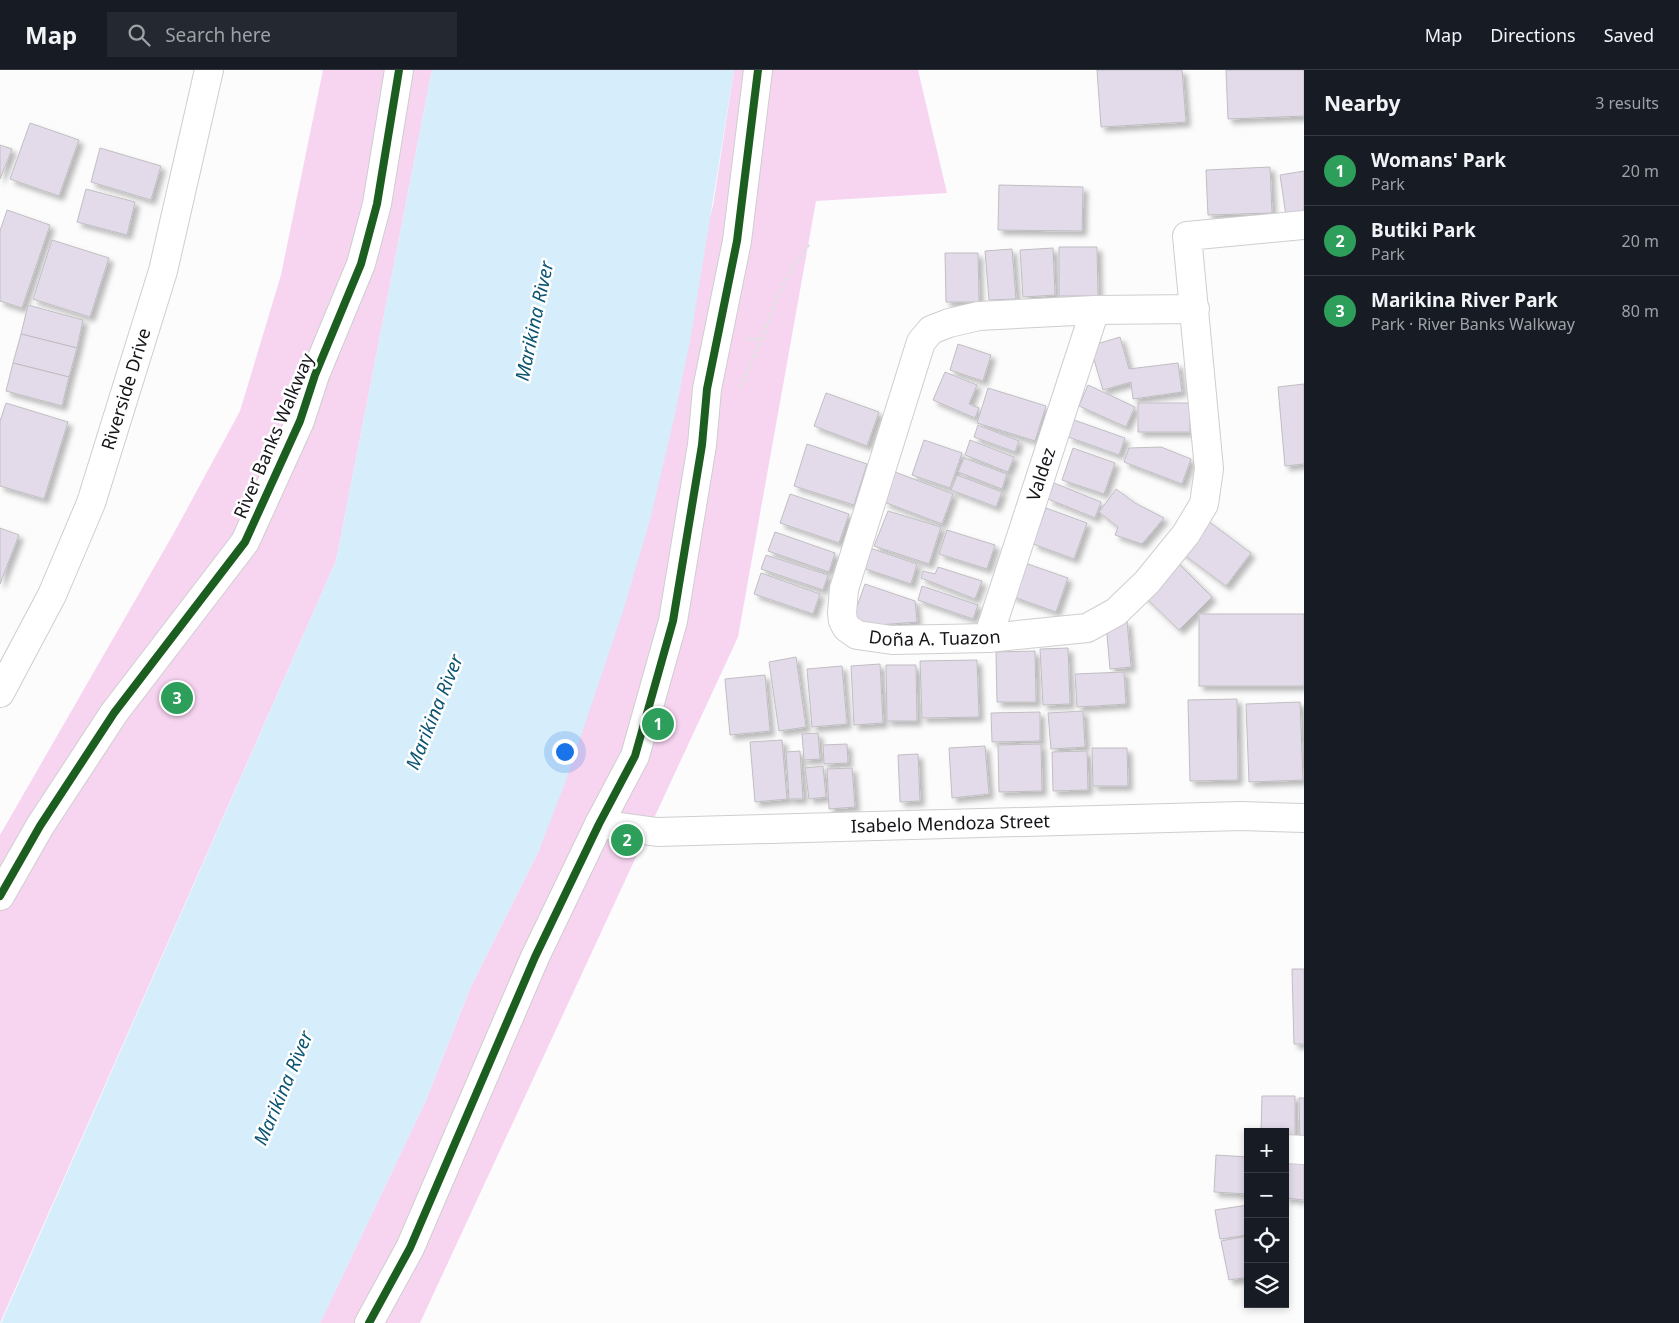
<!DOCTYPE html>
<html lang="en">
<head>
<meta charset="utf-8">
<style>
	:root { --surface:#171b24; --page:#242831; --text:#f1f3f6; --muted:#9ea1a6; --line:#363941; --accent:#ea580c }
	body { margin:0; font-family:"Noto Sans",sans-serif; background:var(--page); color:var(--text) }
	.controls { position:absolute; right:15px; bottom:15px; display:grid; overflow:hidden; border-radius:0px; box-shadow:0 2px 8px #0003 }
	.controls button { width:45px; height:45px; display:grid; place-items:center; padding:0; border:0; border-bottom:1px solid var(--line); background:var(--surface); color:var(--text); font:25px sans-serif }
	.you { position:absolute; left:564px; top:681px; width:18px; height:18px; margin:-12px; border:4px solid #fff; border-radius:50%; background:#1a73e8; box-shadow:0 0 0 8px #1a73e833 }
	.badge { display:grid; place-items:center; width:32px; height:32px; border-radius:50%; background:var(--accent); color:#fff; font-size:16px; font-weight:700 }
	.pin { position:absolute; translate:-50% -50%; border:2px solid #fff; box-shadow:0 1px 5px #0006 }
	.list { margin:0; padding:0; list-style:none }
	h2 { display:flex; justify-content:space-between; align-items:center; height:65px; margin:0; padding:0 20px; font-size:21px }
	h2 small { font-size:16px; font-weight:400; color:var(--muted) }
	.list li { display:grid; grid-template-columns:32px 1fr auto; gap:15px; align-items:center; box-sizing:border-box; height:70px; padding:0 20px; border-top:1px solid var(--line) }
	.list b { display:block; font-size:19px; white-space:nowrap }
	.list p { margin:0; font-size:16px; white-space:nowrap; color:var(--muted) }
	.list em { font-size:16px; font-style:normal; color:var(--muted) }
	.icon { flex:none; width:28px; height:28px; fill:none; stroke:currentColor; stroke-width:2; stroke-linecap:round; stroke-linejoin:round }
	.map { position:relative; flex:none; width:1304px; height:1253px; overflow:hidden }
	header { display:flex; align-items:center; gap:30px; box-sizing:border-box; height:70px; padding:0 25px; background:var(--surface); border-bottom:1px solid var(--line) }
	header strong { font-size:24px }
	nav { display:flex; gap:28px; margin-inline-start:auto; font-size:18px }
	.search { width:350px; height:45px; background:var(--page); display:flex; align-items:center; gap:12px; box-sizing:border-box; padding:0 18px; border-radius:0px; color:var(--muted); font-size:19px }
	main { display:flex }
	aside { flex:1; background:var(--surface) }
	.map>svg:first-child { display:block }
	.green { fill:#f7d5f1 }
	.water { fill:#d6edfb }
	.building { fill:#e3dbea; stroke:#bfbec1; filter:url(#shadow) }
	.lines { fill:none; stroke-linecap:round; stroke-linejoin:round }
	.street-casing { stroke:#ceced0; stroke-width:30 }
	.path { stroke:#e1e1e1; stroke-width:3; stroke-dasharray:4 2.5; stroke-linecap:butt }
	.street { stroke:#fff; stroke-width:28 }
	.cycleway-casing { stroke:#fff; stroke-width:11 }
	.cycleway { stroke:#1b5e20; stroke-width:8 }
	.labels { text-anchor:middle; stroke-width:5; stroke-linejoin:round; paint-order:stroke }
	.street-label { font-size:18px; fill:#141419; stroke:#fff }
	.water-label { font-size:19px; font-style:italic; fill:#0c5473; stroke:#fff }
</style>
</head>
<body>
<header>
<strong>Map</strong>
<div class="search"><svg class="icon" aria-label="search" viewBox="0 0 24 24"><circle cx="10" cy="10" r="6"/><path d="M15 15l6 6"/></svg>Search here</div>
<nav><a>Map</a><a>Directions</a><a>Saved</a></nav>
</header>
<main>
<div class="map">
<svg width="1304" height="1253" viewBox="0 0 1304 1253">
	<defs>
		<filter id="shadow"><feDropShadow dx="4.5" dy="4.5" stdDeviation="2.5" flood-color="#0004"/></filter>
	</defs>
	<rect width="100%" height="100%" fill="#fcfcfd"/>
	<!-- green -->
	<g class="green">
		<path d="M 323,0 L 432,0 L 336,491 L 0,1253 L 0,765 L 175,461 L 240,341 L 281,205 Z"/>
		<path d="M 734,0 L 918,0 L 947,123 L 816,131 L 738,567 L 420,1253 L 320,1253 L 426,1030 L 471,916 L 539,780 L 713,136 Z"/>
	</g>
	<!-- water -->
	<path class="water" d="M 432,0 L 734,0 L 691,266 L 673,353 L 650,450 L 623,541 L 565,713 L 539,780 L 471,916 L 426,1030 L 320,1253 L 1,1253 L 336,491 Z"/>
	<!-- building -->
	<g class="building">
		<path d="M 1097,0 L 1182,0 L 1186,52 L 1101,57 Z"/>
		<path d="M 1226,0 L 1304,0 L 1304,46 L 1228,49 Z"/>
		<path d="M 30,53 L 79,70 L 59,126 L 10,109 Z"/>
		<path d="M 0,75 L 12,79 L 0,109 Z"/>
		<path d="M 100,78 L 161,96 L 151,130 L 91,112 Z"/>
		<path d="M 1270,97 L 1272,143 L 1208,145 L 1206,100 Z"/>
		<path d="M 1304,101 L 1304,143 L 1286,146 L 1280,105 Z"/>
		<path d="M 999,115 L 1083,117 L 1082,161 L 998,160 Z"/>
		<path d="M 86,119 L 135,132 L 127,165 L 77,152 Z"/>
		<path d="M 7,140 L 50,155 L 22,238 L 0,231 L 0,161 Z"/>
		<path d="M 52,170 L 109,188 L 90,247 L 33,229 Z"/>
		<path d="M 1059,177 L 1097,177 L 1098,226 L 1059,226 Z"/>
		<path d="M 1053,178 L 1055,225 L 1023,227 L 1020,180 Z"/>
		<path d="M 1012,179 L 1016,229 L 989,230 L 985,181 Z"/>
		<path d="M 945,183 L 978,183 L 979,232 L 946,232 Z"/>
		<path d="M 28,235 L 83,250 L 77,278 L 21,264 Z"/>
		<path d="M 21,264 L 77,278 L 69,307 L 13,293 Z"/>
		<path d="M 1120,267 L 1129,299 L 1178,293 L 1182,322 L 1133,329 L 1131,312 L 1103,320 L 1090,276 Z"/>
		<path d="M 958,274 L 991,285 L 983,311 L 950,300 Z"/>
		<path d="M 13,293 L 69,307 L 62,336 L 6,321 Z"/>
		<path d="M 945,302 L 977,315 L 969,334 L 979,338 L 975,348 L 933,330 Z"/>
		<path d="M 1304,314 L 1304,394 L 1285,396 L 1278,317 Z"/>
		<path d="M 1088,315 L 1135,337 L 1126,357 L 1079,336 Z"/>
		<path d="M 988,318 L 1046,336 L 1035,371 L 977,353 Z"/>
		<path d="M 826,323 L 879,342 L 867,376 L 814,356 Z"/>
		<path d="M 6,333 L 68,352 L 44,429 L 0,416 L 0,351 Z"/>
		<rect x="1138" y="333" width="52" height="29"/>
		<path d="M 1074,350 L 1125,368 L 1119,385 L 1068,367 Z"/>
		<path d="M 978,355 L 1019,371 L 1015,382 L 974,367 Z"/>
		<path d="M 924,370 L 962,383 L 950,418 L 912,405 Z"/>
		<path d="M 970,370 L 1014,387 L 1008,402 L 965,385 Z"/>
		<path d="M 807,374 L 867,394 L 854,435 L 794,416 Z"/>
		<path d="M 1161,377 L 1191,389 L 1182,414 L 1124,392 L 1129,378 Z"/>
		<path d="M 1073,378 L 1115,393 L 1104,424 L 1062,410 Z"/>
		<path d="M 964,388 L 1007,404 L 1002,419 L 958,402 Z"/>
		<path d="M 895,402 L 953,424 L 942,454 L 884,432 Z"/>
		<path d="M 957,405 L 1002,422 L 996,437 L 951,420 Z"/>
		<path d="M 1054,413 L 1101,432 L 1095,448 L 1048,429 Z"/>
		<path d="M 1116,419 L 1135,433 L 1164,448 L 1142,474 L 1115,465 L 1118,457 L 1099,442 Z"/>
		<path d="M 790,424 L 849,444 L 839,473 L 780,453 Z"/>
		<path d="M 1046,438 L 1087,453 L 1074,489 L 1033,474 Z"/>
		<path d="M 888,441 L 941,457 L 929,494 L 874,476 Z"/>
		<path d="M 1204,448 L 1251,483 L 1226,516 L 1179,481 Z"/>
		<path d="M 0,458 L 19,465 L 0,514 Z"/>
		<path d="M 947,460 L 995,475 L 987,499 L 939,484 Z"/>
		<path d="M 775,462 L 835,483 L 829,502 L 768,481 Z"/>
		<path d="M 870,478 L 917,494 L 911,514 L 863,498 Z"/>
		<path d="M 766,485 L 828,505 L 823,520 L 761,499 Z"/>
		<path d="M 1174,489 L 1212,527 L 1179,560 L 1140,522 Z"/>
		<path d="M 1022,492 L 1068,508 L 1056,542 L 1011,526 Z"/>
		<path d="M 938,497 L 982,511 L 975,529 L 921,508 L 923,501 L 935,504 Z"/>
		<path d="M 761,503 L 820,524 L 813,544 L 754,524 Z"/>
		<path d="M 865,514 L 915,531 L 917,552 L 865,556 L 854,545 Z"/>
		<path d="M 922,516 L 978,535 L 973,549 L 918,530 Z"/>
		<rect x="1199" y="544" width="105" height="72"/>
		<path d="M 1127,551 L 1131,597 L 1110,599 L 1106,553 Z"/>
		<path d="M 1068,578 L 1070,634 L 1043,635 L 1040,579 Z"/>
		<path d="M 1035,581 L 1036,632 L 997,632 L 996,582 Z"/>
		<path d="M 796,587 L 806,657 L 779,661 L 769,592 Z"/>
		<path d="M 977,590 L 979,647 L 922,648 L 920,591 Z"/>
		<path d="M 880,594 L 883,653 L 854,655 L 851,596 Z"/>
		<path d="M 886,595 L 916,595 L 917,651 L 887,651 Z"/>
		<path d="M 842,596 L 847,654 L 812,657 L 807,599 Z"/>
		<path d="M 1124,602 L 1126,634 L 1077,637 L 1075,604 Z"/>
		<path d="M 765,605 L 770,661 L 730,665 L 725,609 Z"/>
		<path d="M 1237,629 L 1238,710 L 1190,711 L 1188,630 Z"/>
		<path d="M 1300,632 L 1303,710 L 1249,712 L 1246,634 Z"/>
		<path d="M 1083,641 L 1085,677 L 1051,679 L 1048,643 Z"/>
		<path d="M 1040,642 L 1040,671 L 992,672 L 991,643 Z"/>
		<path d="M 818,663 L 820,689 L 804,690 L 802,664 Z"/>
		<path d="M 782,670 L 787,729 L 755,732 L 750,672 Z"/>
		<path d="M 847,674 L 848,693 L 824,694 L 823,675 Z"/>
		<path d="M 1041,674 L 1042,721 L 999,722 L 998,675 Z"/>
		<path d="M 985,676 L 989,724 L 952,728 L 949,678 Z"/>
		<path d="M 1092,678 L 1127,678 L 1128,716 L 1093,716 Z"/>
		<path d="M 800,681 L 803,729 L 789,729 L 786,682 Z"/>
		<path d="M 1087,681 L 1088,720 L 1053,721 L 1052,682 Z"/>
		<path d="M 918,684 L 920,731 L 900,732 L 898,685 Z"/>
		<path d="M 823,696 L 826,727 L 809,729 L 805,698 Z"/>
		<path d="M 852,698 L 855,737 L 829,739 L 827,699 Z"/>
		<path d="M 1292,899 L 1304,899 L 1304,974 L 1294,974 Z"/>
		<path d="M 1262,1026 L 1295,1026 L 1295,1074 L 1285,1075 L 1285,1062 L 1261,1062 Z"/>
		<path d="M 1299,1028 L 1304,1028 L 1304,1074 L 1300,1074 Z"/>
		<path d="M 1216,1085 L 1248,1087 L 1248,1124 L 1214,1122 Z"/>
		<path d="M 1285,1090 L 1304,1092 L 1304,1130 L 1285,1128 Z"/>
		<path d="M 1248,1135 L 1248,1165 L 1220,1169 L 1215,1140 Z"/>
		<path d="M 1248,1166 L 1248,1207 L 1229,1210 L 1221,1171 Z"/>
	</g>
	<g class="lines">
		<defs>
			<g id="street">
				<path id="s1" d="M 1195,239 L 1095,240 L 979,246 L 949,253 L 931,260 L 921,272 L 844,519 L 842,543 L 843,551 L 847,558 L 857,565 L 892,570 L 988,568 L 1087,558 L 1116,542 L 1147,512 L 1186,464 L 1204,434 L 1209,399 L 1187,166 L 1304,155"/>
				<path id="s2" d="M 988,568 L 1095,240"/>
				<path id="s3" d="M 0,623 L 52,525 L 91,433 L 163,201 L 209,0"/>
				<path id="s4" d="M 599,754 L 657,762 L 1241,746 L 1304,748"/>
				<path d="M 0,826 L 40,756 L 114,643 L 245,472 L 300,351 L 315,305 L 361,194 L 377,134 L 399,0"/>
				<path d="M 1285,1079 L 1304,1080"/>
				<path d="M 369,1253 L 410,1178 L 535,887 L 599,754 L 635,686 L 673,551 L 702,375 L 707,319 L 737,171 L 758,0"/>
			</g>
		</defs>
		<!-- street casing -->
		<use href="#street" class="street-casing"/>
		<!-- path -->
		<g class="path">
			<path d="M 747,269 L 762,269"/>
			<path d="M 740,318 L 762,269 L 776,230 L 790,201 L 810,173"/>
		</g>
		<!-- street -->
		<use href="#street" class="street"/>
		<defs>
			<g id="cycleway">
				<path d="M 0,826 L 40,756 L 114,643 L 245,472 L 300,351 L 315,305 L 361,194 L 377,134 L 399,0"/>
				<path d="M 369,1253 L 410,1178 L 535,887 L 599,754 L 635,686 L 673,551 L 702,375 L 707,319 L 737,171 L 758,0"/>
			</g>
		</defs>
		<!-- cycleway casing -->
		<use href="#cycleway" class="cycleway-casing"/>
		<!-- cycleway -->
		<use href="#cycleway" class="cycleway"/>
	</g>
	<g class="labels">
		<!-- street labels -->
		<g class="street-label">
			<text dy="6" stroke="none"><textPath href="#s3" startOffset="330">Riverside Drive</textPath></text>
			<text transform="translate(274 366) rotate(-67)" y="6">River Banks Walkway</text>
			<text dy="6" stroke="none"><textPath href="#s2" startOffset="172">Valdez</textPath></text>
			<text dy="6" stroke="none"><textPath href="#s1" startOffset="671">Doña A. Tuazon</textPath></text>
			<text dy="6" stroke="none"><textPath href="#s4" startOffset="352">Isabelo Mendoza Street</textPath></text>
		</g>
		<!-- water labels -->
		<g class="water-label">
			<text transform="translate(534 251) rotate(-78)" y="7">Marikina River</text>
			<text transform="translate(434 642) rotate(-68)" y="7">Marikina River</text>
			<text transform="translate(283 1018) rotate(-67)" y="7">Marikina River</text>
		</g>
	</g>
</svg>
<div class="controls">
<button>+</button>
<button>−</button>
<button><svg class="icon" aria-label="locate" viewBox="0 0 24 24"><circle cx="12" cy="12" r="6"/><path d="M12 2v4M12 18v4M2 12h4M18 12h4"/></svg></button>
<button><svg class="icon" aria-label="layers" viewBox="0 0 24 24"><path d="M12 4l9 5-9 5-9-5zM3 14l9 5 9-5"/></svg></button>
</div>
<div class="you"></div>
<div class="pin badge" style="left:658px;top:654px;background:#2e9e5b">1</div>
<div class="pin badge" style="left:627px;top:770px;background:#2e9e5b">2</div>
<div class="pin badge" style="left:177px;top:628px;background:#2e9e5b">3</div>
</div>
<aside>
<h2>Nearby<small>3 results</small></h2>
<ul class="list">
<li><span class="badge" style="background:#2e9e5b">1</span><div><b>Womans' Park</b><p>Park</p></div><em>20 m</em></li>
<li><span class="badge" style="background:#2e9e5b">2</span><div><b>Butiki Park</b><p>Park</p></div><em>20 m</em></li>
<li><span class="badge" style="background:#2e9e5b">3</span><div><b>Marikina River Park</b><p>Park · River Banks Walkway</p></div><em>80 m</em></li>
</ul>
</aside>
</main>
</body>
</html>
